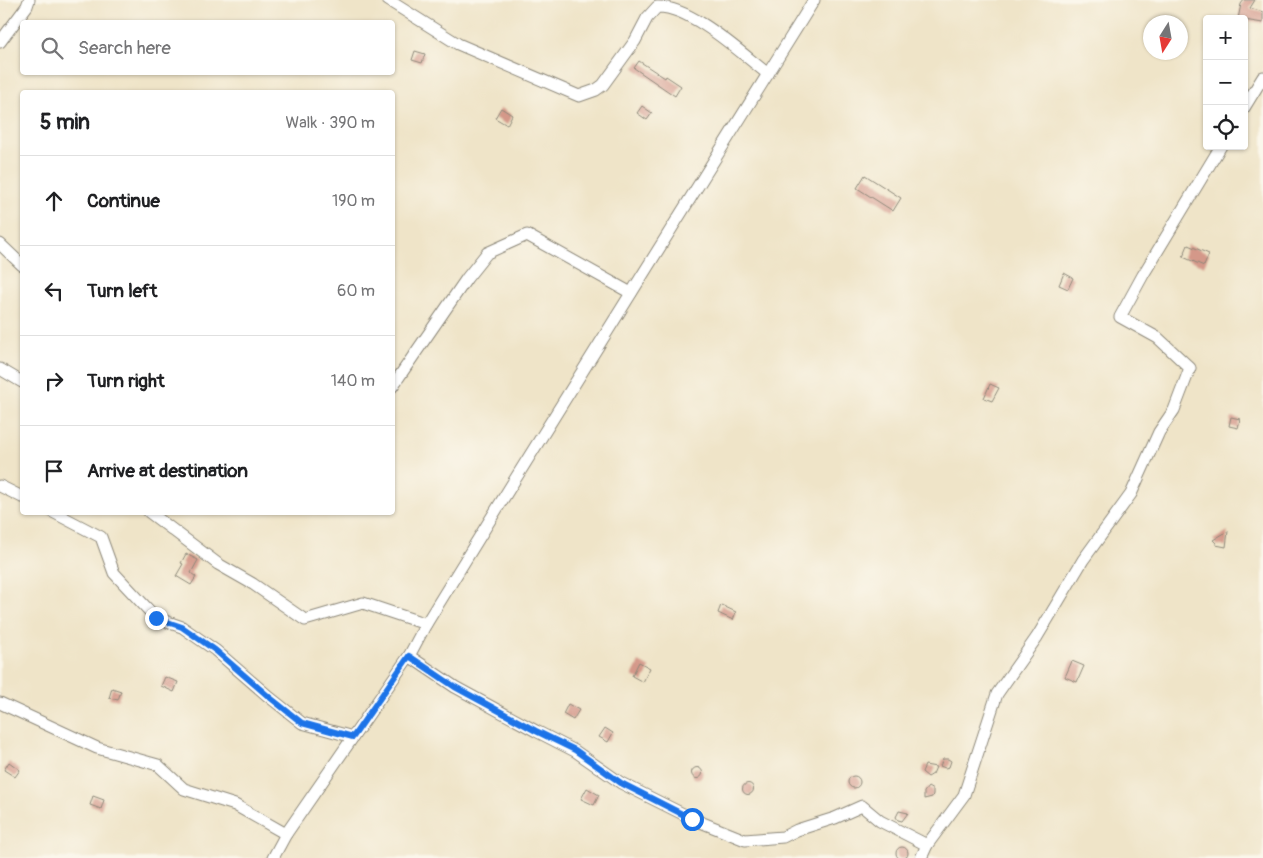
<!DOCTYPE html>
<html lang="en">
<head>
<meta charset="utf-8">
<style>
	:root { --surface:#fff; --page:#f2f2f2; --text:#202124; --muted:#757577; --line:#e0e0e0 }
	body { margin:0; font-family:Pangolin,sans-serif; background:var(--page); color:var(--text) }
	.controls { position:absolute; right:15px; top:15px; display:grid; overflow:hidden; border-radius:5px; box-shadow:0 1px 4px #0004 }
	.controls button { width:45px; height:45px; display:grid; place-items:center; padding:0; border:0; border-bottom:1px solid var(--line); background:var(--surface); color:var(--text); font:25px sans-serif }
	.compass { position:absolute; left:1143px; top:15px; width:45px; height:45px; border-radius:50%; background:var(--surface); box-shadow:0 1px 4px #0004; rotate:191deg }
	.stop { position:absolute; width:15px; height:15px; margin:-11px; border:4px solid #1a73e8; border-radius:50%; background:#fff }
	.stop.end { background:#1a73e8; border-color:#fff; box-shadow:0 1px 5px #0008 }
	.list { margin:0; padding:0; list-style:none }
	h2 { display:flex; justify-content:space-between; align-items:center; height:65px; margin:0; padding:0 20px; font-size:21px }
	h2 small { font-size:16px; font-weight:400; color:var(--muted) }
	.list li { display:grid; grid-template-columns:32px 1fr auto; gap:15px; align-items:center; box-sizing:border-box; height:90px; padding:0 20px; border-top:1px solid var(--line) }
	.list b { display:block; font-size:19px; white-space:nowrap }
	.list em { font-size:16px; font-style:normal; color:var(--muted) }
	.icon { flex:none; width:28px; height:28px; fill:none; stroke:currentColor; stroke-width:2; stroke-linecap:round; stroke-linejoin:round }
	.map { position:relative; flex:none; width:1263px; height:858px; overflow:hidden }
	.search { position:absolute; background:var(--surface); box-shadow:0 1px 4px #0004; left:20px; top:20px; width:375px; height:55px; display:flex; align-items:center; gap:12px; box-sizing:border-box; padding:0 18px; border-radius:5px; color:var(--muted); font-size:19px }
	.panel { position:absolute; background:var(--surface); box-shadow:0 1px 4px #0004; left:20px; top:90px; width:375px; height:425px; border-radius:5px }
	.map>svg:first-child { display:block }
	.building { fill:#d49889 }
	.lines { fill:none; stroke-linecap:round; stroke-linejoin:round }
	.street-casing { stroke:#8d887a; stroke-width:13 }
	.street { stroke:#fff; stroke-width:11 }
	.route { stroke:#1a73e8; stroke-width:6 }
</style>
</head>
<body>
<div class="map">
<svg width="1263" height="858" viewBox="0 0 1263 858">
	<rect width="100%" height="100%" fill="#fbf7ec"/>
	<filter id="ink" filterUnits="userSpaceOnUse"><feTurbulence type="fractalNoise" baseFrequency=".02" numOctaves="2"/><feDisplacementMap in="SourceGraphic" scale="10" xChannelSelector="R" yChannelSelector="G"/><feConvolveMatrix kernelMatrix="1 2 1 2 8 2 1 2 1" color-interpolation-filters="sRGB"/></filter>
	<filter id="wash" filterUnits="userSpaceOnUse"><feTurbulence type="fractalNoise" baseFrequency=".0096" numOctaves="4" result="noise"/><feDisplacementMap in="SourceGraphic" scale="20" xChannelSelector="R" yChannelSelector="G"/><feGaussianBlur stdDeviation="1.12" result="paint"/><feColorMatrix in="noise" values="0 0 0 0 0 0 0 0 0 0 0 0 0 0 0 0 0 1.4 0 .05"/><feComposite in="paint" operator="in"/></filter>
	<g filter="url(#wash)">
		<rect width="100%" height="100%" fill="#efe4c8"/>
		<g id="blocks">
			<!-- building -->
			<g class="building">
				<path d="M 1244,0 L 1255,0 L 1250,8 L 1263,12 L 1263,23 L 1238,19 L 1241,4 Z"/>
				<path d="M 415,51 L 425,54 L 422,63 L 412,60 Z"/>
				<path d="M 639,61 L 665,78 L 666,76 L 681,86 L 675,96 L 634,68 Z"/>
				<path d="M 642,106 L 652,113 L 647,120 L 637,113 Z"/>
				<path d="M 501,108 L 512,115 L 507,125 L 495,118 Z"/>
				<path d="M 865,175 L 901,198 L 893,211 L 857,188 Z"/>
				<path d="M 1188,245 L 1209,254 L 1204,266 L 1183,257 Z"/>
				<path d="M 1064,273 L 1073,278 L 1068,289 L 1059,285 Z"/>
				<path d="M 990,384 L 999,388 L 992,401 L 984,398 Z"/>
				<path d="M 1231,417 L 1240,419 L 1238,428 L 1229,426 Z"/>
				<path d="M 1228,531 L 1226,547 L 1216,545 L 1216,543 L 1213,540 Z"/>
				<path d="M 186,554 L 198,560 L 191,573 L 196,577 L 191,585 L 176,576 L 183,564 L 181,563 Z"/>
				<path d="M 721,605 L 736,612 L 733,620 L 718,613 Z"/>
				<path d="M 1072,661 L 1084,666 L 1077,682 L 1065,677 Z"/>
				<path d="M 639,662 L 650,668 L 643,682 L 632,676 Z"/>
				<path d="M 165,677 L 178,682 L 174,692 L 161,686 Z"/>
				<path d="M 112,688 L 121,691 L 118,700 L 109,698 Z"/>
				<path d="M 568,704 L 579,710 L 573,720 L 563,714 Z"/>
				<path d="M 605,728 L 613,733 L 608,742 L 599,737 Z"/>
				<path d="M 943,759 L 948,759 L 951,761 L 949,767 L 945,768 L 940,766 Z"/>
				<path d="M 9,762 L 20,770 L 15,777 L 4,770 Z"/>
				<path d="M 925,765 L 936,767 L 933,774 L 928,777 L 922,772 Z"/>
				<circle cx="697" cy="773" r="5.5"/>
				<circle cx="854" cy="782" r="6"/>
				<circle cx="748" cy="789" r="5.5"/>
				<path d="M 928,787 L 933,790 L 933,794 L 932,797 L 924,799 L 924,792 Z"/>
				<path d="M 587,788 L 599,795 L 594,805 L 581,799 Z"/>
				<path d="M 93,796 L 104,800 L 101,809 L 90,805 Z"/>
				<path d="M 899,811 L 908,813 L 902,821 L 898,820 L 896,817 Z"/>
				<circle cx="902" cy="853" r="6"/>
			</g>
		</g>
	</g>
	<g filter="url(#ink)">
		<use href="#blocks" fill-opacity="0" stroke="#8d887a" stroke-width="1"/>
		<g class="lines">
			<defs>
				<g id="street">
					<path d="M 388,0 L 458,44 L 579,96 L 596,90 L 603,85 L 635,41 L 647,18 L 657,7 C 691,6 741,53 768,74"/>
					<path d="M 0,42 L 27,6 L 29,0"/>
					<path d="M 1244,108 L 1263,77"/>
					<path d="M 0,244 L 22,265"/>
					<path d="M 0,369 L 22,382"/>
					<path d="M 392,387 L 467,278 L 487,253 L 527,235 L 631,293"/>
					<path d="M 0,486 L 22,497"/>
					<path d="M 53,512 L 101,537 L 114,573 L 156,618 L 182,627 L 215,650 L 268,696 L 302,723 L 353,737"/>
					<path d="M 149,512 L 218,564 L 253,584 L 305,620 L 363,603 L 426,624"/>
					<path d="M 409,656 L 455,687 L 536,731 L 575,751 L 621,783 L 693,819 L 745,840 L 783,837 L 797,830 L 835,818 L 862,806 L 880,821 L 927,845"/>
					<path d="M 0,703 L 97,748 L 158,765 L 184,789 L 235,805 L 286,834"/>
					<path d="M 273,858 L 286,834 L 409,656 L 426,624 L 514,481 L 814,0"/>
					<path d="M 921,858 L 927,845 L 964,795 L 997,694 L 1037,637 L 1083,560 L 1131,494 L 1159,432 L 1174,410 L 1190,368 L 1158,338 L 1120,317 L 1143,275 L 1221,146"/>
				</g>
			</defs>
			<!-- street casing -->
			<use href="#street" class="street-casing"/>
			<!-- street -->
			<use href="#street" class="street"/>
		</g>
	</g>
	<g class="lines" filter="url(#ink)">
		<!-- route -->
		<path class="route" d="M 156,618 L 182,627 L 215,650 L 268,696 L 302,723 L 353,737 L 409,656 L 455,687 L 536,731 L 575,750 L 621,783 L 692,819"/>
	</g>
</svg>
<div class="controls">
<button>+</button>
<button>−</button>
<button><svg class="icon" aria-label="locate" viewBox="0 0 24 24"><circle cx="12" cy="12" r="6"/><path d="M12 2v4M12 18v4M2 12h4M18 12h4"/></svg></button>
</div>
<svg class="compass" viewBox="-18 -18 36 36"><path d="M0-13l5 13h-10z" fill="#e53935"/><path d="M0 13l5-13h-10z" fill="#757577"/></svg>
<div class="stop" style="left:692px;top:819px"></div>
<div class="stop end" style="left:156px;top:618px"></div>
<div class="search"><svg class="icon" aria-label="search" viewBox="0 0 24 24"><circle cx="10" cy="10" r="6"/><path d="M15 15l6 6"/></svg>Search here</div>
<section class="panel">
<h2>5 min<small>Walk · 390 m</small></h2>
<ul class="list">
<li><svg class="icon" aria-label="ahead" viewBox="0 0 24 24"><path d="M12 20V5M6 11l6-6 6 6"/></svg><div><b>Continue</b></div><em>190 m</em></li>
<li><svg class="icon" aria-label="left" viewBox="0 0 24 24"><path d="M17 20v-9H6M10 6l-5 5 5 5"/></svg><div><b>Turn left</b></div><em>60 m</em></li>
<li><svg class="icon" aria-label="right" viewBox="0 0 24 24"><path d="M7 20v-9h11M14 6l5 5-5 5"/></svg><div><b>Turn right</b></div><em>140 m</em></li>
<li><svg class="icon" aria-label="arrive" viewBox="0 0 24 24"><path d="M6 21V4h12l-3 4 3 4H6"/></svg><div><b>Arrive at destination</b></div></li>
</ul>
</section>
</div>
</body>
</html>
